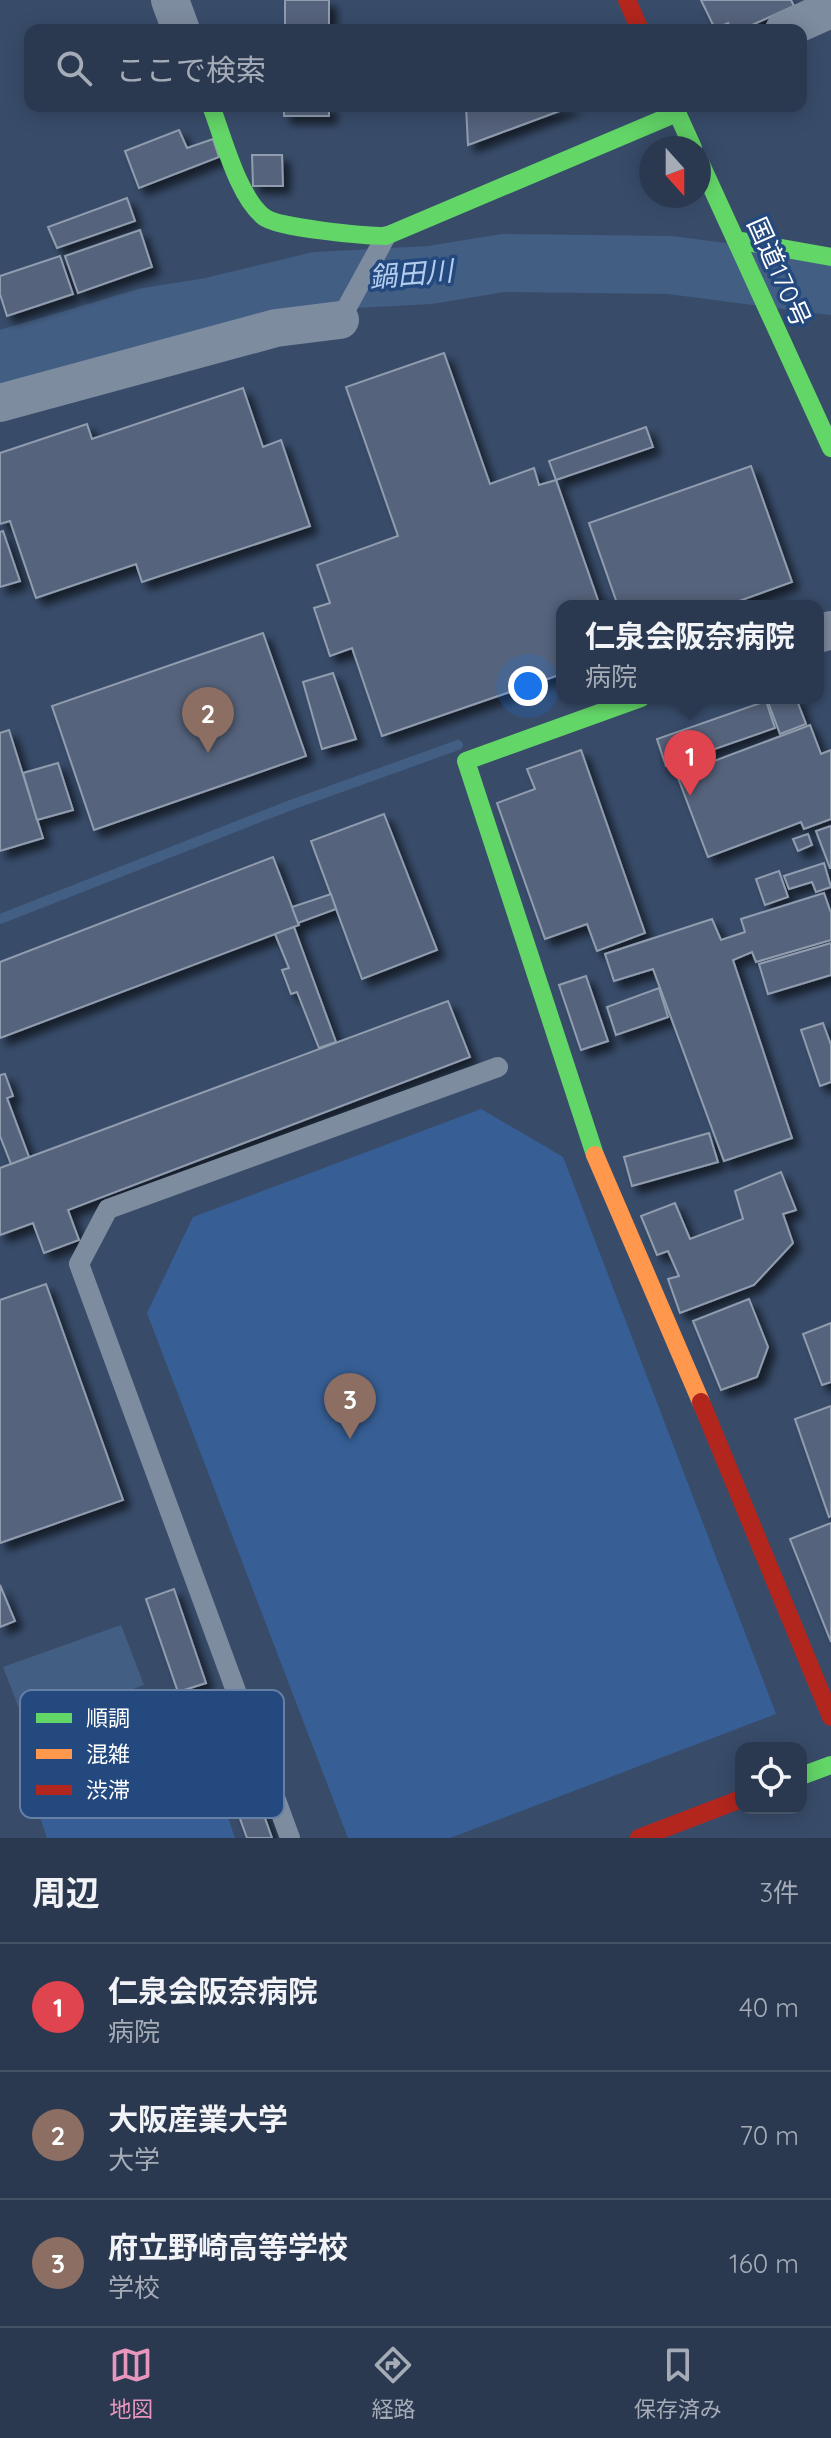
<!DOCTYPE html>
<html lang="ja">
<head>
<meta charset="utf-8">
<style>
	:root { --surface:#2a3950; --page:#36445a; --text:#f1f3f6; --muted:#a5acb7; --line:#465367; --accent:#e797bd }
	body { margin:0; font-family:Quicksand,"Noto Sans JP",sans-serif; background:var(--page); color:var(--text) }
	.controls { position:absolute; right:24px; bottom:24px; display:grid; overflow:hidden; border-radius:16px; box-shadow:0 4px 20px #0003 }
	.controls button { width:72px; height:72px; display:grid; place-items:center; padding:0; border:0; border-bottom:2px solid var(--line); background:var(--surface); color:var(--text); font:40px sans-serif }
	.compass { position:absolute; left:639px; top:136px; width:72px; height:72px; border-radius:50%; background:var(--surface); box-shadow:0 4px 20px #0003; rotate:159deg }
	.you { position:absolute; left:528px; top:686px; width:28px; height:28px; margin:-20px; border:6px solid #fff; border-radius:50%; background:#1a73e8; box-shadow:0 0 0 12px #1a73e833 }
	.badge { display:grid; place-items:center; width:52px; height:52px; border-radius:50%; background:var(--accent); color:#fff; font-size:26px; font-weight:700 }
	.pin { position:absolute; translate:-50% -66px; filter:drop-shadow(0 2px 4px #0008) }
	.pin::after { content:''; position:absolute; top:42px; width:28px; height:24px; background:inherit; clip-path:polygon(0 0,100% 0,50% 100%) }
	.popup { position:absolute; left:556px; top:600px; width:268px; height:104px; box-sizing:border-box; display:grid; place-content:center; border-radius:16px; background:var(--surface); filter:drop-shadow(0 2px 6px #0005); font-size:26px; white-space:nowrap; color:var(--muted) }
	.popup b { font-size:30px; color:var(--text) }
	.popup::after { content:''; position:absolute; left:50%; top:100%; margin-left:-16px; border:16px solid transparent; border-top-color:var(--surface) }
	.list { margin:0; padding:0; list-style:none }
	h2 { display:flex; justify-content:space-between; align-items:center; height:104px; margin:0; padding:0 32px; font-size:34px }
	h2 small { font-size:26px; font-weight:400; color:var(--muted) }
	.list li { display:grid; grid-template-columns:52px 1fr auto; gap:24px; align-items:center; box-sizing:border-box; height:128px; padding:0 32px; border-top:2px solid var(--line) }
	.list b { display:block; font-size:30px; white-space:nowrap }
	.list p { margin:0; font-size:26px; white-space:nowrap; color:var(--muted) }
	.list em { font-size:26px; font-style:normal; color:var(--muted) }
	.icon { flex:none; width:44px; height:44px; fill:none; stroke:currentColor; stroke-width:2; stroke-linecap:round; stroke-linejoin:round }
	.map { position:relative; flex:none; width:831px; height:1838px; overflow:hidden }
	.search { position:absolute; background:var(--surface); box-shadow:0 4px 20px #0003; left:24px; right:24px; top:24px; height:88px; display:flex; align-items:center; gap:20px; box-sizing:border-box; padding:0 28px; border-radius:16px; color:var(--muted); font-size:30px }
	.sheet { height:488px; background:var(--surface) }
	nav { display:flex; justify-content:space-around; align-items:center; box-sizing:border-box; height:112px; border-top:2px solid var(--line); background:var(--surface); font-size:22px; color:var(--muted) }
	nav a { display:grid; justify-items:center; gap:4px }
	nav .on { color:var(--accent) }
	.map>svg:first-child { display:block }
	.green { fill:#375f95 }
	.water { fill:#435e83 }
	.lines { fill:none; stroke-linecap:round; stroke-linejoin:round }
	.stream { stroke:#435e83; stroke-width:10 }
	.river { stroke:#435e83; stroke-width:58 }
	.building { fill:#54647b; stroke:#919daf; stroke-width:2; filter:url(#shadow) }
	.lane { stroke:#7e8ca0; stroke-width:20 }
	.street { stroke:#7e8ca0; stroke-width:38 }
	.fast { stroke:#63d668; stroke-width:18 }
	.slow { stroke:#ff974d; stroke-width:18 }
	.jam { stroke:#b3261e; stroke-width:18 }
	.labels { text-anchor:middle; stroke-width:7; stroke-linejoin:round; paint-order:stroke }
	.street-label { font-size:26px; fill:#fff; stroke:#24497e }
	.water-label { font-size:28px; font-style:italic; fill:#b4cdee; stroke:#24497e }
	.key { fill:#24497e; stroke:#6680a5; stroke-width:2 }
	.key-label { font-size:22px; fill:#fff }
</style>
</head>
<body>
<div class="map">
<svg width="831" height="1838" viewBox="0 0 831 1838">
	<defs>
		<filter id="shadow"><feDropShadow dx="7" dy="7" stdDeviation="4" flood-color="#0009"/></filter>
	</defs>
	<rect width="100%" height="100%" fill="#384c6a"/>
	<!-- green -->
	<g class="green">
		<path d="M 481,1109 L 563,1157 L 776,1714 L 450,1838 L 348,1838 L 147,1313 L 193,1217 Z"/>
		<path d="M 187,1701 L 235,1838 L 47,1838 L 21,1762 Z"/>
	</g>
	<!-- water -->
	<path class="water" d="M 121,1625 L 144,1685 L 27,1729 L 3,1667 Z"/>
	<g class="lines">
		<!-- stream -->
		<path class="stream" d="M 0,919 L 291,805 L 458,745"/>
		<!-- river -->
		<path class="river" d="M 0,360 L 146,317 L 209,307 L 317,281 L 430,275 L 503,263 L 670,265 L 831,286"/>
	</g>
	<!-- building -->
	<g class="building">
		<rect x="285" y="0" width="44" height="30"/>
		<path d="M 701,0 L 791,0 L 794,6 L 741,30 L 732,30 L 728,23 L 715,29 Z"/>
		<rect x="284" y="106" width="45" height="10"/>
		<path d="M 466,106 L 573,106 L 468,145 Z"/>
		<path d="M 179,130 L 187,148 L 213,139 L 219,157 L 139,188 L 125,151 Z"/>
		<path d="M 252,155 L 282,155 L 283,186 L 253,186 Z"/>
		<path d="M 127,198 L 135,221 L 57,248 L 48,227 Z"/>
		<path d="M 140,230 L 152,267 L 78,293 L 65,256 Z"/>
		<path d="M 60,256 L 73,294 L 7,316 L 0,294 L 0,276 Z"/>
		<path d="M 444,353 L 490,484 L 534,468 L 539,485 L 556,480 L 600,606 L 562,606 L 562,674 L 382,736 L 352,648 L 330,656 L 314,608 L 330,603 L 317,565 L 398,536 L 346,387 Z"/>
		<path d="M 243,388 L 263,447 L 281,440 L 310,526 L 142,582 L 136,564 L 36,598 L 10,521 L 0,524 L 0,453 L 87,424 L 92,439 Z"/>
		<path d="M 646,427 L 653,447 L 556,480 L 549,461 Z"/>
		<path d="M 751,466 L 792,582 L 725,606 L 618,606 L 589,523 Z"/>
		<path d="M 3,531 L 20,581 L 0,587 L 0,532 Z"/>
		<path d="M 263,633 L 306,756 L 94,830 L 52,706 Z"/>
		<path d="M 333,673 L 356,739 L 322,749 L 303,682 Z"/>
		<path d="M 796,698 L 806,724 L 780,734 L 767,699 Z"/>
		<path d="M 766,701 L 775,728 L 666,766 L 657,739 Z"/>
		<path d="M 810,725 L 821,754 L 831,750 L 831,819 L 804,829 L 801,822 L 708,857 L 677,775 Z"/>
		<path d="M 9,730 L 43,838 L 0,851 L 0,733 Z"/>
		<path d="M 581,750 L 645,933 L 597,951 L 587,924 L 545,939 L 497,803 L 535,789 L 527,769 Z"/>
		<path d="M 58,763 L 73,810 L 37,820 L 23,773 Z"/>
		<path d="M 384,814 L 437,950 L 362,979 L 311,841 Z"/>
		<path d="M 831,826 L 831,868 L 830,868 L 816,831 Z"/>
		<path d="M 808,834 L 812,845 L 798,851 L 793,839 Z"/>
		<path d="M 273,857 L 299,925 L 0,1038 L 0,962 Z"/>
		<path d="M 824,863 L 831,887 L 816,892 L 812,882 L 789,889 L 784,876 Z"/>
		<path d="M 779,871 L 788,897 L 765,905 L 756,879 Z"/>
		<path d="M 824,893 L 831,913 L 831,940 L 756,962 L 752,952 L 733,960 L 792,1138 L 724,1161 L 653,969 L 614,981 L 605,954 L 712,919 L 721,940 L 745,932 L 741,919 Z"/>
		<path d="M 331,894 L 336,909 L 298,923 L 292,907 Z"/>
		<path d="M 294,927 L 336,1042 L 319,1048 L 297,992 L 291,994 L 282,970 L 289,968 L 275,934 Z"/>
		<path d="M 831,943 L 831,975 L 768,994 L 759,964 Z"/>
		<path d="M 586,976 L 608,1041 L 581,1050 L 559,985 Z"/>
		<path d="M 659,988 L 668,1017 L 616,1035 L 607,1007 Z"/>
		<path d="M 448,1001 L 470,1057 L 68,1210 L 79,1240 L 44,1253 L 33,1223 L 0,1235 L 0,1168 Z"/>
		<path d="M 823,1023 L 831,1045 L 831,1082 L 820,1086 L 801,1030 Z"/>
		<path d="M 5,1074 L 13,1096 L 7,1098 L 29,1157 L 11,1164 L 0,1136 L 0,1075 Z"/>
		<path d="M 709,1133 L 718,1162 L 632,1186 L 624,1157 Z"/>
		<path d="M 781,1172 L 796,1210 L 783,1214 L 793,1243 L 754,1285 L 680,1313 L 668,1279 L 679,1276 L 668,1251 L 657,1255 L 641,1216 L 675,1203 L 690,1239 L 743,1219 L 735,1191 Z"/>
		<path d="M 46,1284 L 123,1500 L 0,1543 L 0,1300 Z"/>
		<path d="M 749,1299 L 768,1347 L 757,1377 L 721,1390 L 693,1321 Z"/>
		<path d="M 831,1323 L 831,1382 L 822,1385 L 803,1334 Z"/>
		<path d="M 831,1406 L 831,1516 L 829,1517 L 795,1419 Z"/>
		<path d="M 831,1523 L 831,1642 L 790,1539 Z"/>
		<path d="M 0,1585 L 15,1621 L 0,1627 Z"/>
		<path d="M 174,1589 L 206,1683 L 178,1692 L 146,1599 Z"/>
		<path d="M 226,1708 L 272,1838 L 247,1838 L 203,1716 Z"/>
	</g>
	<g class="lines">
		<!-- lane -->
		<g class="lane">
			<path d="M 340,320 L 386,236"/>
			<path d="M 290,1838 L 79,1264 L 108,1209 L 498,1067"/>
		</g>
		<!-- street -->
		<g class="street">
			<path d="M 170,0 L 181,30"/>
			<path d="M 784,30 L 831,9"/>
			<path d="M 0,403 L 276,328 L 340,320"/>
			<path d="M 818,634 L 831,630"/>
		</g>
		<!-- fast -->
		<g class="fast">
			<path d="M 211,106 C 223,137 238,197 264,217 C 278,228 365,236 386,236 L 677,113"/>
			<path d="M 674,106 L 693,148"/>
			<path d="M 699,160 L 831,448"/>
			<path d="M 736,240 L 831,257"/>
			<path d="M 595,1155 L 466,761 L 641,698"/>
			<path d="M 801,1776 L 831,1765"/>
		</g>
		<!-- slow -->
		<path class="slow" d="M 595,1155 L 701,1402"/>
		<!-- jam -->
		<g class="jam">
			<path d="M 627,0 L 640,30"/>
			<path d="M 701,1402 L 831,1717"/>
			<path d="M 639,1838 L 741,1799"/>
		</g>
	</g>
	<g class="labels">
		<!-- street labels -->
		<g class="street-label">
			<text transform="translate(779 272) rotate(66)" y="9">国道170号</text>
		</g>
		<!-- water labels -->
		<g class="water-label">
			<text transform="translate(411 274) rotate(-5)" y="10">鍋田川</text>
		</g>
	</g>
	<!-- legend -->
	<rect x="20" y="1690" width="264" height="128" rx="12" class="key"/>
	<rect x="36" y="1713" width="36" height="10" fill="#63d668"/>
	<rect x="36" y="1749" width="36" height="10" fill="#ff974d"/>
	<rect x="36" y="1785" width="36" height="10" fill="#b3261e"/>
	<g class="key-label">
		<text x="86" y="1726">順調</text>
		<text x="86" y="1762">混雑</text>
		<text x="86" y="1798">渋滞</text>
	</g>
</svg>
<div class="controls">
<button><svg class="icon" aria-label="locate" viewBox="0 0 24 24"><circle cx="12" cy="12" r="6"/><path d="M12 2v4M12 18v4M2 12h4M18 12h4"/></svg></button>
</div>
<svg class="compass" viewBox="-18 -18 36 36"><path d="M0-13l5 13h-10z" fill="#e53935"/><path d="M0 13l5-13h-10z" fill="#a5acb7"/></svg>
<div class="you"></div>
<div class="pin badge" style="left:690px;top:796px;background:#e0444e">1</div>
<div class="popup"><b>仁泉会阪奈病院</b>病院</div>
<div class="pin badge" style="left:208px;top:753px;background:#8d6e63">2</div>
<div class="pin badge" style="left:350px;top:1439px;background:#8d6e63">3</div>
<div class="search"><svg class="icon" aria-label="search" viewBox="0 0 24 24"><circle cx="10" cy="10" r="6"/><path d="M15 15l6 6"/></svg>ここで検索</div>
</div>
<section class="sheet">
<h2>周辺<small>3件</small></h2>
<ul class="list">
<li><span class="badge" style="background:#e0444e">1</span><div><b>仁泉会阪奈病院</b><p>病院</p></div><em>40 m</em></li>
<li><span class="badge" style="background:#8d6e63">2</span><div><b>大阪産業大学</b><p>大学</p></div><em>70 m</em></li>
<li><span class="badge" style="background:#8d6e63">3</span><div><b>府立野崎高等学校</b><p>学校</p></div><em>160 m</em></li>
</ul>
</section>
<nav>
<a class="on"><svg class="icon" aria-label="map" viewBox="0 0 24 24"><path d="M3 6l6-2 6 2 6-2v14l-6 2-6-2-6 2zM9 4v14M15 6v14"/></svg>地図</a>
<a><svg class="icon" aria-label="directions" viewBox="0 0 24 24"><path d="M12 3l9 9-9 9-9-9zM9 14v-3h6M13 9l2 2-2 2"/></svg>経路</a>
<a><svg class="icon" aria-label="saved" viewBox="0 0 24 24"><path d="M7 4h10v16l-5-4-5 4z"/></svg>保存済み</a>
</nav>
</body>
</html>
